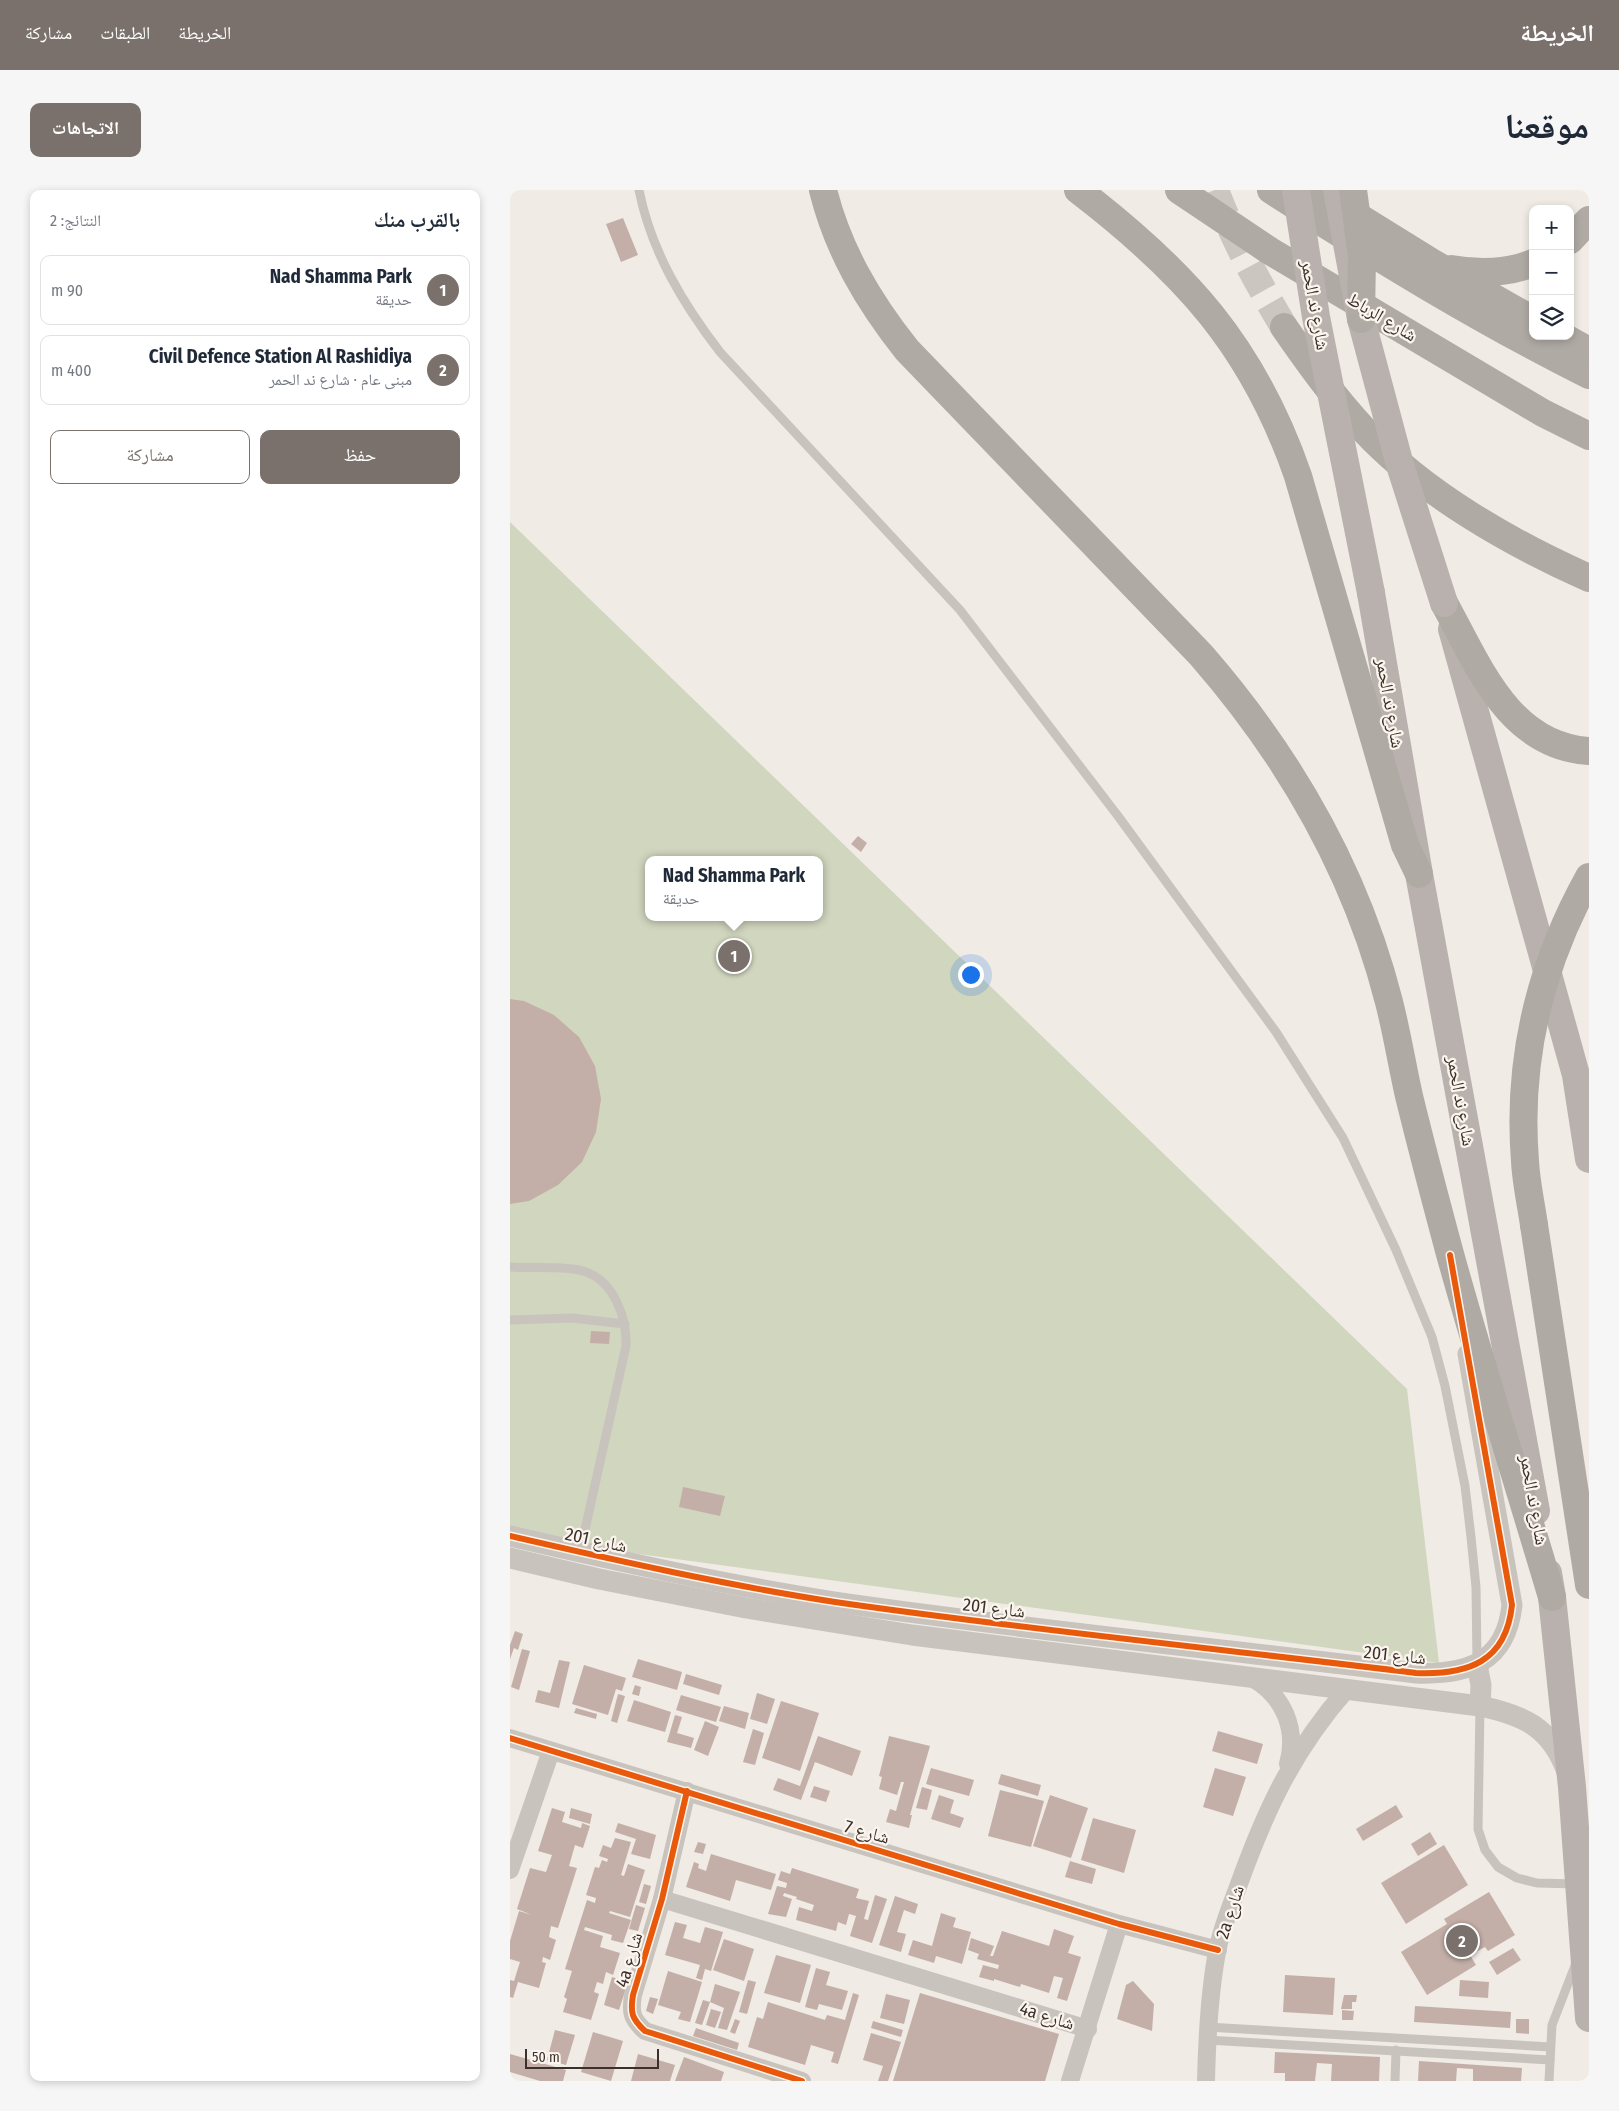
<!DOCTYPE html>
<html lang="ar">
<head>
<meta charset="utf-8">
<style>
	:root { --surface:#fff; --page:#f6f6f7; --text:#1f2937; --muted:#747a83; --line:#e0e1e3; --accent:#7a716c }
	body { margin:0; font-family:"Fira Sans Condensed","Noto Naskh Arabic",sans-serif; background:var(--page); color:var(--text); direction:rtl }
	.controls { position:absolute; right:15px; top:15px; display:grid; overflow:hidden; border-radius:10px; box-shadow:0 2px 8px #0003 }
	.controls button { width:45px; height:45px; display:grid; place-items:center; padding:0; border:0; border-bottom:1px solid var(--line); background:var(--surface); color:var(--text); font:25px sans-serif }
	.scale { position:absolute; left:15px; bottom:12px; width:134px; box-sizing:border-box; padding-left:5px; border:2px solid #3b302b; border-top:0; font-size:14px; line-height:18px; white-space:nowrap; color:#3b302b; -webkit-text-stroke:4px #fbf5ee; paint-order:stroke }
	.you { position:absolute; left:460px; top:784px; width:18px; height:18px; margin:-12px; border:4px solid #fff; border-radius:50%; background:#1a73e8; box-shadow:0 0 0 8px #1a73e833 }
	.badge { display:grid; place-items:center; width:32px; height:32px; border-radius:50%; background:var(--accent); color:#fff; font-size:16px; font-weight:700 }
	.pin { position:absolute; translate:-50% -50%; border:2px solid #fff; box-shadow:0 1px 5px #0006 }
	.popup { position:absolute; left:135px; top:666px; width:178px; height:65px; box-sizing:border-box; display:grid; place-content:center; border-radius:10px; background:var(--surface); filter:drop-shadow(0 1px 4px #0005); font-size:16px; white-space:nowrap; color:var(--muted) }
	.popup b { font-size:19px; color:var(--text) }
	.popup::after { content:''; position:absolute; left:50%; top:100%; margin-left:-10px; border:10px solid transparent; border-top-color:var(--surface) }
	.list { margin:0; padding:0; list-style:none }
	h2 { display:flex; justify-content:space-between; align-items:center; height:65px; margin:0; padding:0 20px; font-size:21px }
	h2 small { font-size:16px; font-weight:400; color:var(--muted) }
	.list li { display:grid; grid-template-columns:32px 1fr auto; gap:15px; align-items:center; box-sizing:border-box; height:70px; margin:0 10px 10px; padding:0 10px; border:1px solid var(--line); border-radius:10px }
	.list b { display:block; font-size:19px; white-space:nowrap }
	.list p { margin:0; font-size:16px; white-space:nowrap; color:var(--muted) }
	.list em { font-size:16px; font-style:normal; color:var(--muted) }
	.actions { display:flex; gap:10px; padding:15px 20px }
	.actions a { flex:1; padding:11px 0; border:1px solid var(--accent); border-radius:10px; text-align:center; font-size:18px; color:var(--accent) }
	.actions .main { background:var(--accent); color:#fff }
	.icon { flex:none; width:28px; height:28px; fill:none; stroke:currentColor; stroke-width:2; stroke-linecap:round; stroke-linejoin:round }
	.map { position:relative; flex:none; width:1079px; height:1891px; overflow:hidden; direction:ltr; border-radius:10px }
	header { display:flex; align-items:center; gap:30px; box-sizing:border-box; height:70px; padding:0 25px; background:var(--accent); color:#fff }
	header strong { font-size:24px }
	nav { display:flex; gap:28px; margin-inline-start:auto; font-size:18px }
	.intro { display:flex; align-items:center; justify-content:space-between; box-sizing:border-box; height:120px; padding:0 30px }
	h1 { margin:0; font-size:35px }
	.button { padding:12px 22px; border-radius:10px; background:var(--accent); color:#fff; font-size:18px; font-weight:700 }
	main { display:flex; gap:30px; padding:0 30px }
	aside { flex:1; background:var(--surface); border-radius:10px; box-shadow:0 2px 8px #0003 }
	.map>svg:first-child { display:block }
	.green { fill:#d1d6bf; fill-rule:evenodd }
	.building { fill:#c3afa7 }
	.lines { fill:none; stroke-linecap:round; stroke-linejoin:round }
	.motorway-tunnel { stroke:#ccc6c0; stroke-width:28; stroke-dasharray:28 14; stroke-linecap:butt }
	.service { stroke:#c9c3be; stroke-width:9 }
	.minor { stroke:#c9c3be; stroke-width:18 }
	.tertiary { stroke:#c9c3be; stroke-width:21 }
	.primary { stroke:#b8b1ad; stroke-width:28 }
	.motorway { stroke:#afaaa4; stroke-width:28 }
	.primary-bridge { stroke:#b8b1ad; stroke-width:28 }
	.motorway-bridge { stroke:#afaaa4; stroke-width:28 }
	.cycleway-casing { stroke:#fbf5ee; stroke-width:9 }
	.cycleway { stroke:#e8590c; stroke-width:6 }
	.labels { text-anchor:middle; stroke-width:4.5; stroke-linejoin:round; paint-order:stroke }
	.street-label { font-size:18px; fill:#3b302b; stroke:#fbf5ee }
</style>
</head>
<body>
<header>
<strong>الخريطة</strong>
<nav><a>الخريطة</a><a>الطبقات</a><a>مشاركة</a></nav>
</header>
<div class="intro"><h1>موقعنا</h1><a class="button">الاتجاهات</a></div>
<main>
<div class="map">
<svg width="1079" height="1891" viewBox="0 0 1079 1891">
	<rect width="100%" height="100%" fill="#f0ebe5"/>
	<!-- green -->
	<path class="green" d="M 0,332 L 897,1199 L 929,1473 L 63,1355 L 0,1336 ZM 139,670 L 309,670 L 309,727 L 139,727 Z"/>
	<!-- building -->
	<g class="building">
		<path d="M 113,28 L 128,65 L 111,72 L 96,34 Z"/>
		<path d="M 348,646 L 357,653 L 351,662 L 341,654 Z"/>
		<path d="M 0,809 L 14,811 L 44,825 L 69,847 L 85,876 L 91,909 L 86,942 L 72,972 L 48,995 L 19,1011 L 0,1014 Z"/>
		<path d="M 81,1141 L 100,1142 L 99,1154 L 80,1153 Z"/>
		<path d="M 173,1297 L 215,1306 L 210,1326 L 169,1317 Z"/>
		<path d="M 5,1441 L 13,1444 L 8,1460 L 4,1458 L 0,1469 L 0,1455 Z"/>
		<path d="M 12,1459 L 20,1461 L 9,1500 L 1,1497 Z"/>
		<path d="M 128,1469 L 172,1482 L 167,1500 L 122,1487 Z"/>
		<path d="M 49,1470 L 60,1472 L 49,1518 L 25,1512 L 28,1500 L 40,1503 Z"/>
		<path d="M 74,1475 L 116,1488 L 112,1501 L 106,1499 L 98,1525 L 62,1514 Z"/>
		<path d="M 176,1484 L 212,1495 L 209,1505 L 173,1494 Z"/>
		<path d="M 125,1495 L 131,1497 L 129,1506 L 122,1504 Z"/>
		<path d="M 247,1503 L 265,1509 L 257,1534 L 240,1529 Z"/>
		<path d="M 108,1504 L 115,1506 L 107,1533 L 101,1531 Z"/>
		<path d="M 171,1505 L 211,1517 L 206,1532 L 166,1520 Z"/>
		<path d="M 124,1510 L 161,1522 L 155,1542 L 117,1531 Z"/>
		<path d="M 271,1511 L 309,1523 L 290,1581 L 252,1568 Z"/>
		<path d="M 214,1516 L 239,1523 L 235,1539 L 209,1531 Z"/>
		<path d="M 66,1518 L 87,1524 L 86,1529 L 64,1523 Z"/>
		<path d="M 165,1525 L 172,1527 L 167,1543 L 184,1548 L 181,1558 L 157,1552 Z"/>
		<path d="M 195,1531 L 209,1537 L 198,1566 L 184,1560 Z"/>
		<path d="M 243,1539 L 254,1543 L 245,1575 L 233,1572 Z"/>
		<path d="M 708,1541 L 753,1554 L 747,1574 L 702,1561 Z"/>
		<path d="M 308,1546 L 351,1561 L 342,1586 L 305,1572 L 291,1610 L 263,1600 L 268,1588 L 290,1596 Z"/>
		<path d="M 379,1546 L 420,1556 L 400,1625 L 402,1625 L 399,1638 L 376,1632 L 380,1619 L 386,1621 L 394,1592 L 391,1592 L 387,1605 L 369,1599 L 372,1587 L 369,1586 Z"/>
		<path d="M 421,1578 L 464,1590 L 459,1606 L 416,1594 Z"/>
		<path d="M 705,1578 L 736,1587 L 723,1626 L 693,1617 Z"/>
		<path d="M 491,1584 L 531,1595 L 528,1606 L 488,1594 Z"/>
		<path d="M 304,1596 L 320,1601 L 316,1612 L 300,1607 Z"/>
		<path d="M 412,1597 L 422,1600 L 417,1620 L 406,1618 Z"/>
		<path d="M 490,1600 L 534,1611 L 521,1657 L 478,1646 Z"/>
		<path d="M 429,1605 L 444,1610 L 440,1623 L 454,1628 L 450,1638 L 421,1629 Z"/>
		<path d="M 540,1605 L 578,1618 L 561,1668 L 523,1656 Z"/>
		<path d="M 886,1615 L 893,1627 L 853,1651 L 846,1639 Z"/>
		<path d="M 42,1618 L 55,1622 L 52,1632 L 71,1638 L 72,1633 L 80,1636 L 73,1658 L 65,1655 L 59,1676 L 67,1678 L 48,1738 L 41,1736 L 39,1747 L 46,1750 L 40,1770 L 33,1767 L 32,1772 L 36,1773 L 29,1798 L 8,1792 L 3,1808 L 0,1807 L 0,1790 L 4,1791 L 10,1772 L 0,1769 L 0,1751 L 9,1721 L 22,1725 L 7,1719 L 20,1678 L 36,1682 L 42,1665 L 28,1661 Z"/>
		<path d="M 61,1618 L 82,1624 L 80,1634 L 59,1628 Z"/>
		<path d="M 583,1628 L 626,1640 L 614,1683 L 571,1670 Z"/>
		<path d="M 108,1633 L 146,1645 L 140,1669 L 121,1664 L 126,1649 L 105,1642 Z"/>
		<path d="M 920,1642 L 927,1654 L 908,1666 L 901,1654 Z"/>
		<path d="M 105,1648 L 121,1652 L 111,1685 L 114,1686 L 118,1674 L 135,1680 L 120,1727 L 100,1721 L 99,1723 L 121,1730 L 113,1753 L 101,1750 L 102,1745 L 75,1737 L 74,1740 L 93,1746 L 90,1757 L 110,1763 L 103,1785 L 96,1782 L 93,1794 L 87,1792 L 84,1802 L 89,1804 L 81,1830 L 53,1822 L 57,1809 L 54,1807 L 62,1781 L 55,1779 L 77,1710 L 85,1713 L 86,1708 L 76,1705 L 85,1677 L 89,1678 L 92,1670 L 97,1672 L 98,1669 L 89,1666 L 93,1655 L 101,1658 Z"/>
		<path d="M 188,1652 L 196,1654 L 193,1664 L 184,1662 Z"/>
		<path d="M 934,1655 L 958,1695 L 896,1734 L 871,1693 Z"/>
		<path d="M 201,1664 L 266,1684 L 261,1700 L 226,1690 L 220,1711 L 176,1697 L 184,1672 L 189,1674 L 188,1678 L 196,1681 Z"/>
		<path d="M 560,1671 L 586,1679 L 582,1694 L 555,1687 Z"/>
		<path d="M 282,1678 L 349,1699 L 346,1708 L 359,1711 L 354,1729 L 358,1730 L 365,1705 L 377,1709 L 362,1753 L 340,1746 L 346,1726 L 339,1724 L 336,1735 L 328,1732 L 326,1741 L 286,1730 L 289,1717 L 302,1721 L 304,1715 L 286,1709 L 287,1707 L 274,1703 L 273,1706 L 282,1709 L 276,1727 L 258,1724 L 267,1696 L 276,1698 L 277,1693 L 268,1690 L 271,1681 L 280,1684 Z"/>
		<path d="M 134,1694 L 141,1696 L 136,1714 L 129,1712 Z"/>
		<path d="M 979,1702 L 1005,1745 L 978,1761 L 975,1757 L 960,1765 L 966,1775 L 917,1805 L 891,1762 L 937,1734 L 934,1729 Z"/>
		<path d="M 385,1706 L 408,1714 L 405,1724 L 394,1720 L 387,1742 L 396,1744 L 391,1762 L 369,1755 Z"/>
		<path d="M 126,1715 L 135,1718 L 128,1741 L 119,1739 Z"/>
		<path d="M 431,1723 L 446,1728 L 443,1737 L 461,1742 L 452,1774 L 426,1766 L 424,1773 L 398,1765 L 403,1750 L 422,1756 Z"/>
		<path d="M 165,1732 L 177,1735 L 173,1748 L 190,1753 L 195,1737 L 213,1742 L 201,1781 L 195,1779 L 192,1790 L 186,1788 L 190,1775 L 155,1765 Z"/>
		<path d="M 544,1739 L 564,1746 L 558,1763 L 571,1767 L 557,1811 L 547,1808 L 553,1788 L 544,1786 L 539,1803 L 511,1794 L 510,1797 L 484,1789 L 484,1791 L 469,1787 L 473,1775 L 488,1779 L 489,1775 L 467,1769 L 469,1764 L 458,1760 L 461,1748 L 484,1756 L 480,1766 L 483,1766 L 492,1741 L 539,1756 Z"/>
		<path d="M 214,1749 L 244,1759 L 234,1791 L 203,1780 Z"/>
		<path d="M 1003,1758 L 1011,1770 L 987,1785 L 979,1772 Z"/>
		<path d="M 266,1765 L 301,1775 L 290,1813 L 254,1803 Z"/>
		<path d="M 306,1778 L 320,1782 L 316,1795 L 338,1801 L 332,1820 L 309,1814 L 307,1820 L 295,1817 Z"/>
		<path d="M 158,1781 L 192,1792 L 180,1832 L 168,1829 L 171,1822 L 148,1815 Z"/>
		<path d="M 775,1785 L 825,1788 L 823,1825 L 773,1822 Z"/>
		<path d="M 102,1787 L 118,1792 L 109,1820 L 94,1815 Z"/>
		<path d="M 238,1790 L 246,1792 L 237,1824 L 229,1822 Z"/>
		<path d="M 950,1790 L 979,1792 L 978,1808 L 949,1806 Z"/>
		<path d="M 623,1791 L 644,1814 L 642,1841 L 607,1829 L 616,1795 Z"/>
		<path d="M 205,1794 L 230,1802 L 217,1840 L 208,1838 L 214,1818 L 200,1812 Z"/>
		<path d="M 343,1803 L 349,1805 L 328,1874 L 321,1872 L 324,1862 L 301,1855 L 295,1875 L 238,1857 L 247,1827 L 253,1829 L 258,1812 L 315,1830 L 317,1825 L 335,1830 Z"/>
		<path d="M 410,1803 L 549,1844 L 535,1891 L 383,1891 Z"/>
		<path d="M 376,1804 L 400,1810 L 394,1834 L 370,1828 Z"/>
		<path d="M 834,1805 L 847,1805 L 846,1812 L 842,1812 L 842,1819 L 831,1819 Z"/>
		<path d="M 140,1807 L 148,1809 L 143,1824 L 136,1821 Z"/>
		<path d="M 193,1810 L 200,1812 L 192,1835 L 185,1833 Z"/>
		<path d="M 905,1816 L 1001,1822 L 1000,1838 L 904,1832 Z"/>
		<path d="M 201,1819 L 211,1822 L 205,1838 L 196,1835 Z"/>
		<path d="M 832,1820 L 844,1821 L 843,1830 L 832,1830 Z"/>
		<path d="M 225,1829 L 230,1831 L 225,1844 L 220,1842 Z"/>
		<path d="M 1006,1829 L 1019,1829 L 1019,1844 L 1006,1843 Z"/>
		<path d="M 363,1831 L 393,1840 L 391,1847 L 361,1838 Z"/>
		<path d="M 186,1838 L 229,1853 L 227,1860 L 183,1846 Z"/>
		<path d="M 45,1840 L 65,1845 L 56,1875 L 37,1870 Z"/>
		<path d="M 83,1842 L 113,1851 L 101,1891 L 71,1882 Z"/>
		<path d="M 361,1843 L 391,1852 L 378,1891 L 368,1891 L 373,1876 L 353,1870 Z"/>
		<path d="M 765,1862 L 870,1867 L 869,1891 L 821,1891 L 822,1874 L 807,1873 L 805,1891 L 775,1891 L 775,1883 L 764,1883 Z"/>
		<path d="M 0,1864 L 56,1880 L 53,1891 L 30,1891 L 0,1882 Z"/>
		<path d="M 128,1864 L 165,1875 L 160,1891 L 121,1891 Z"/>
		<path d="M 174,1867 L 214,1882 L 211,1891 L 165,1891 Z"/>
		<path d="M 909,1871 L 1012,1878 L 1011,1891 L 963,1891 L 963,1879 L 947,1878 L 946,1891 L 908,1891 Z"/>
	</g>
	<g class="lines">
		<!-- motorway-tunnel -->
		<path class="motorway-tunnel" d="M 705,0 C 723,48 748,93 774,137"/>
		<!-- service -->
		<g class="service">
			<path d="M 129,0 C 141,61 173,114 210,162 L 450,420 L 608,626 L 766,842 L 833,948 L 886,1060 L 922,1147 L 935,1196 L 955,1296 L 961,1347 L 966,1397 L 967,1472"/>
			<path d="M 0,1077 C 22,1079 52,1075 73,1081 C 104,1090 117,1128 116,1156 L 70,1362"/>
			<path d="M 0,1130 L 62,1128 L 115,1134"/>
			<path d="M 970,1516 L 968,1639 L 975,1660 L 988,1677 L 1007,1688 L 1027,1693 L 1067,1694"/>
			<path d="M 697,1837 L 1040,1857"/>
			<path d="M 697,1850 L 1040,1870"/>
			<path d="M 885,1891 L 886,1860"/>
			<path d="M 1039,1891 L 1042,1835 L 1066,1773"/>
		</g>
		<!-- minor -->
		<g class="minor">
			<path d="M 742,1488 C 773,1505 788,1539 778,1574"/>
			<path d="M 0,1548 L 609,1734 L 708,1760"/>
			<path d="M 177,1601 L 152,1709 L 123,1805 C 120,1823 122,1829 135,1841 L 292,1891"/>
			<path d="M 0,1680 L 41,1561"/>
			<path d="M 152,1709 L 578,1839"/>
			<path d="M 560,1891 L 609,1734"/>
			<path d="M 696,1891 C 697,1848 699,1805 707,1762 C 711,1739 721,1716 729,1694 C 756,1619 784,1559 837,1499"/>
		</g>
		<!-- tertiary -->
		<g class="tertiary">
			<path d="M 0,1346 C 108,1371 216,1395 325,1412 C 518,1440 713,1459 906,1483 C 958,1485 996,1472 1002,1415 L 958,1164"/>
			<path d="M 0,1368 L 89,1389 L 236,1418 L 402,1445 L 970,1516 C 1013,1525 1041,1537 1057,1582"/>
			<path d="M 967,1475 L 971,1495 L 970,1516"/>
		</g>
		<!-- primary -->
		<g class="primary">
			<path d="M 861,403 L 909,684 L 1026,1321"/>
			<path d="M 942,439 L 1066,885 L 1079,969"/>
			<path d="M 1038,1383 L 1042,1407 L 1062,1597 L 1079,1828"/>
		</g>
		<!-- motorway -->
		<g class="motorway">
			<path d="M 313,0 C 328,60 358,111 397,160 L 691,465 C 778,565 846,682 879,812 C 887,843 892,875 899,906 C 912,959 926,1012 940,1064 C 972,1179 1008,1293 1042,1407"/>
			<path d="M 568,0 C 675,82 743,156 788,286 L 895,655 L 909,684"/>
			<path d="M 669,0 L 760,61 L 1033,223 L 1079,246"/>
			<path d="M 761,0 C 865,66 969,130 1079,185"/>
			<path d="M 805,0 L 921,72 L 1023,130"/>
			<path d="M 1060,50 L 1079,30"/>
			<path d="M 941,79 C 969,84 996,84 1023,73"/>
			<path d="M 774,137 C 799,173 824,208 854,240 C 913,303 1000,353 1079,388"/>
			<path d="M 1052,146 L 1079,161"/>
			<path d="M 934,413 C 968,474 998,556 1079,561"/>
			<path d="M 1024,1035 L 1079,1395"/>
		</g>
		<!-- primary-bridge -->
		<g class="primary-bridge">
			<path d="M 786,0 L 806,127 L 861,403"/>
			<path d="M 827,0 L 851,129 L 890,275 L 934,413"/>
		</g>
		<!-- motorway-bridge -->
		<g class="motorway-bridge">
			<path d="M 843,0 L 852,66 L 851,129"/>
			<path d="M 1024,1035 C 1021,1014 1016,992 1015,971 C 1007,870 1030,775 1079,687"/>
		</g>
		<defs>
			<g id="cycleway">
				<path d="M 0,1346 C 108,1371 216,1395 325,1412 C 518,1440 713,1459 906,1483 C 958,1485 996,1472 1002,1415 L 940,1065"/>
				<path d="M 0,1548 L 609,1734 L 708,1760"/>
				<path d="M 177,1601 L 152,1709 L 123,1805 C 120,1823 122,1829 135,1841 L 292,1891"/>
			</g>
		</defs>
		<!-- cycleway casing -->
		<use href="#cycleway" class="cycleway-casing"/>
		<!-- cycleway -->
		<use href="#cycleway" class="cycleway"/>
	</g>
	<g class="labels">
		<!-- street labels -->
		<g class="street-label">
			<text transform="translate(805 115) rotate(80)" y="6">شارع ند الحمر</text>
			<text transform="translate(872 127) rotate(31)" y="6">شارع الرباط</text>
			<text transform="translate(880 513) rotate(80)" y="6">شارع ند الحمر</text>
			<text transform="translate(951 911) rotate(80)" y="6">شارع ند الحمر</text>
			<text transform="translate(1024 1310) rotate(80)" y="6">شارع ند الحمر</text>
			<text transform="translate(86 1350) rotate(12)" y="6">شارع 201</text>
			<text transform="translate(484 1418) rotate(7)" y="6">شارع 201</text>
			<text transform="translate(885 1465) rotate(6)" y="6">شارع 201</text>
			<text transform="translate(357 1642) rotate(16)" y="6">شارع 7</text>
			<text transform="translate(720 1722) rotate(-72)" y="6">2a شارع</text>
			<text transform="translate(119 1770) rotate(-74)" y="6">4a شارع</text>
			<text transform="translate(537 1826) rotate(17)" y="6">4a شارع</text>
		</g>
	</g>
</svg>
<div class="controls">
<button>+</button>
<button>−</button>
<button><svg class="icon" aria-label="layers" viewBox="0 0 24 24"><path d="M12 4l9 5-9 5-9-5zM3 14l9 5 9-5"/></svg></button>
</div>
<div class="scale">50 m</div>
<div class="you"></div>
<div class="pin badge" style="left:224px;top:766px">1</div>
<div class="popup"><b>Nad Shamma Park</b>حديقة</div>
<div class="pin badge" style="left:952px;top:1751px">2</div>
</div>
<aside>
<h2>بالقرب منك<small>النتائج: 2</small></h2>
<ul class="list">
<li><span class="badge">1</span><div><b>Nad Shamma Park</b><p>حديقة</p></div><em>90 m</em></li>
<li><span class="badge">2</span><div><b>Civil Defence Station Al Rashidiya</b><p>مبنى عام · شارع ند الحمر</p></div><em>400 m</em></li>
</ul>
<div class="actions"><a class="main">حفظ</a><a>مشاركة</a></div>
</aside>
</main>
</body>
</html>
